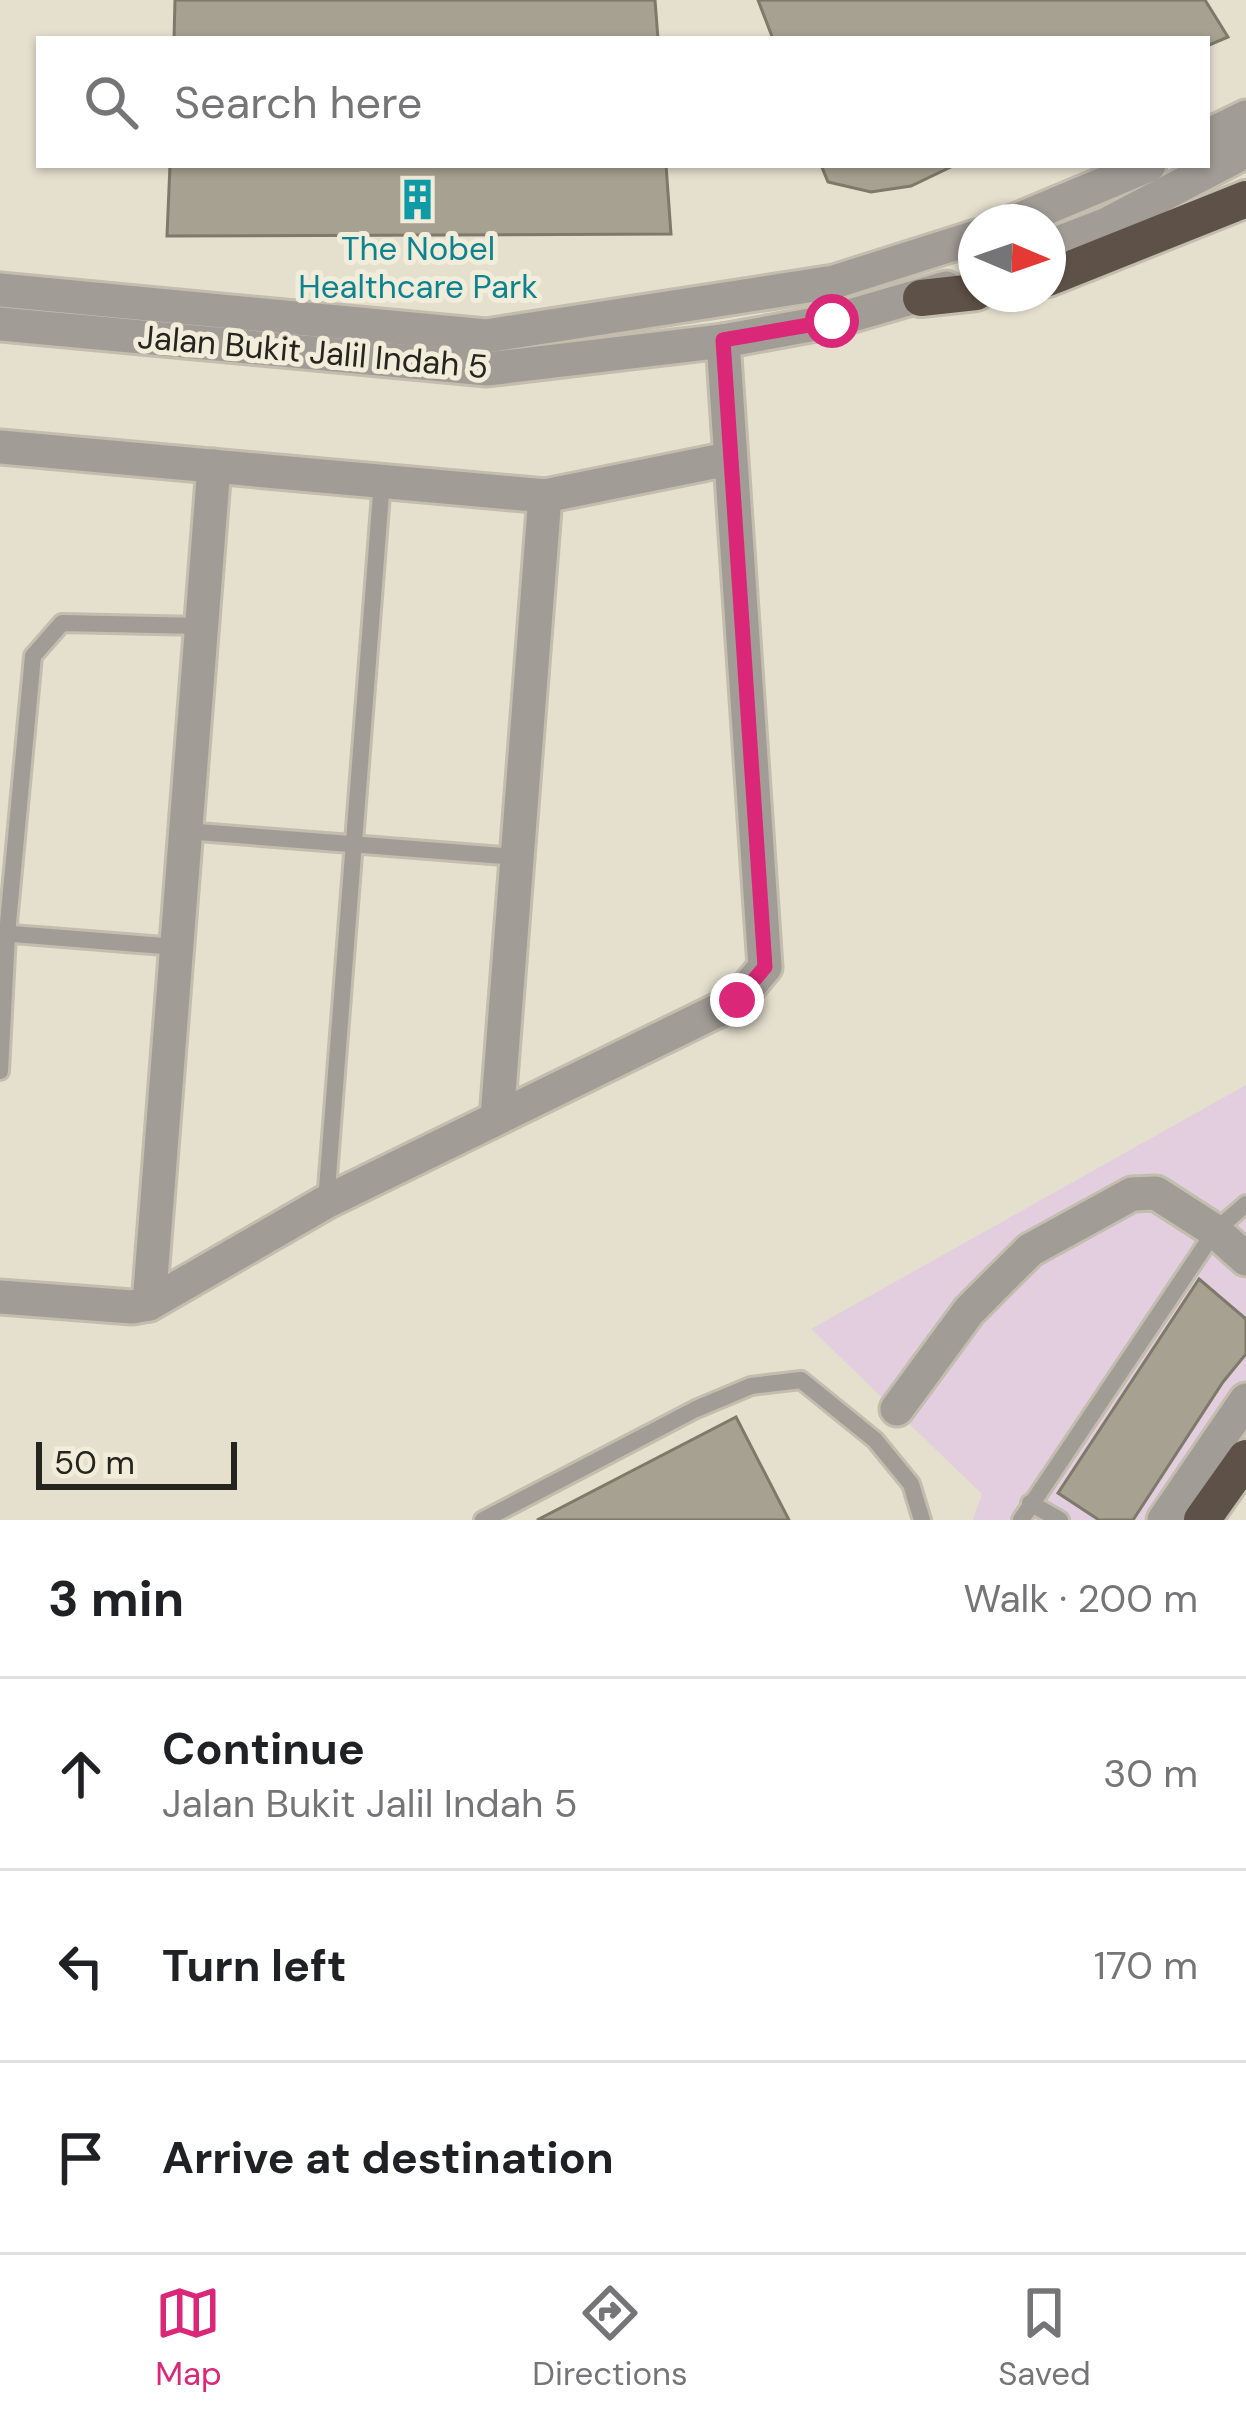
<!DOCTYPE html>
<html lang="en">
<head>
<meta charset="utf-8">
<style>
	:root { --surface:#fff; --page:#f6f6f6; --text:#202124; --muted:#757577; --line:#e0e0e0; --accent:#db2777 }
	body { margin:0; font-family:"DM Sans",sans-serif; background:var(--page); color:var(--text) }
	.compass { position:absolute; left:958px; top:204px; width:108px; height:108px; border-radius:50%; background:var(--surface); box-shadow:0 3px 9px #0004; rotate:92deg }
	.scale { position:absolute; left:36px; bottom:30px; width:201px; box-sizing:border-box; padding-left:12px; border:6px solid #26241e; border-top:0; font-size:33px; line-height:42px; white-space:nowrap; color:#26241e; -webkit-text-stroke:9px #f2ecdb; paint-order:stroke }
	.stop { position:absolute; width:36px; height:36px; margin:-27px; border:9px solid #db2777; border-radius:50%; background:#fff }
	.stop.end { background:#db2777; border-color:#fff; box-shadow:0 3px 12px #0008 }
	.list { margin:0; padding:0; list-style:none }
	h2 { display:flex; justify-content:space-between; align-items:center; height:156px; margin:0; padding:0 48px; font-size:51px }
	h2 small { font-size:39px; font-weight:400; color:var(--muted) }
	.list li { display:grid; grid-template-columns:78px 1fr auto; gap:36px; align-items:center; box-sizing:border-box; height:192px; padding:0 48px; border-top:3px solid var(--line) }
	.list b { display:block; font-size:45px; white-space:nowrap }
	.list p { margin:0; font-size:39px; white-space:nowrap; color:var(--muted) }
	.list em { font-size:39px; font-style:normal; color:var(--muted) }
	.icon { flex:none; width:66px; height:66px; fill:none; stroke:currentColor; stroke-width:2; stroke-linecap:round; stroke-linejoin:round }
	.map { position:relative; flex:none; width:1246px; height:1520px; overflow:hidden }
	.search { position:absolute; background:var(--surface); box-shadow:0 3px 9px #0004; left:36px; right:36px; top:36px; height:132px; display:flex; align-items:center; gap:30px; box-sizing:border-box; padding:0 42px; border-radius:0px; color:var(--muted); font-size:45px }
	.sheet { height:732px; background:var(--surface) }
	nav { display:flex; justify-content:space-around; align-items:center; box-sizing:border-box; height:168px; border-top:3px solid var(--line); background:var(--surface); font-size:33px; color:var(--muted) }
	nav a { display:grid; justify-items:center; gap:6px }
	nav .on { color:var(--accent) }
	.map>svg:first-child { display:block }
	.commercial { fill:#e2cede }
	.building { fill:#a7a191; stroke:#7e796a; stroke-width:3 }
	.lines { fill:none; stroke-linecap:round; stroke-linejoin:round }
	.lane-casing { stroke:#c3bdae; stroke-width:22 }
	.street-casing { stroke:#c3bdae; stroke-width:39 }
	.highway-casing { stroke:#c3bdae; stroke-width:42 }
	.lane { stroke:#a29c97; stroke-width:16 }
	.street { stroke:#a29c97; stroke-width:33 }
	.highway { stroke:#5e5147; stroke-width:36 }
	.route { stroke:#db2777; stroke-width:15 }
	.labels { text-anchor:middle; stroke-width:10; stroke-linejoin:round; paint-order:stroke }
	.culture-label { font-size:33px; fill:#0d838f; stroke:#f2ecdb }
	.street-label { font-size:33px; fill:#26241e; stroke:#f2ecdb }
</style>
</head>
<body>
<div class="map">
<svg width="1246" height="1520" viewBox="0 0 1246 1520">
	<rect width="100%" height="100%" fill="#e5dfce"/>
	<!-- commercial -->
	<path class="commercial" d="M 1246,1085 L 1246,1437 L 1192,1520 L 973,1520 L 982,1494 L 811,1329 Z"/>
	<!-- building -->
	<g class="building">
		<path d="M 175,0 L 655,0 L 658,39 L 174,39 Z"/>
		<path d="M 758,0 L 1205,0 L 1228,37 L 1207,46 L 1207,39 L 773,39 Z"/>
		<path d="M 170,165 L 666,165 L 671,234 L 167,236 Z"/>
		<path d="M 821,165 L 955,165 L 911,186 L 871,192 L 828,182 Z"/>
		<path d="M 1199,1279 L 1246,1319 L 1246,1354 L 1223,1382 L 1133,1520 L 1099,1520 L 1058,1493 Z"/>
		<path d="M 736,1417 L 789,1520 L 537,1520 Z"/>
	</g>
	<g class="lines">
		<defs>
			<g id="lane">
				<path d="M 185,831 L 517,857"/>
				<path d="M 0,933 L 176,947"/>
				<path d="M 0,1071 L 7,934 L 33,656 L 62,623 L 201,626"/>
				<path d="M 326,1202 L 382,481"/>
				<path d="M 1030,1503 L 1060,1520"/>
				<path d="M 483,1520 L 696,1409 L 751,1386 L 801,1380 L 875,1440 L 911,1484 L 922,1520"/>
				<path d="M 1021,1520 L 1215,1231 L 1246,1204"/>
			</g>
			<g id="street">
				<path d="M 1207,136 L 1246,117"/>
				<path d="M 1013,222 L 1149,165"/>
				<path d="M 1048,247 L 1105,225 L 1246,151"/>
				<path d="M 0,290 L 486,336 L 834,282 L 976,237"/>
				<path d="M 0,324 L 487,369 L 723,341 L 832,321 L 946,288"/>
				<path d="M 0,447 L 545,496 L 728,459"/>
				<path d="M 497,1118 L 545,496"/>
				<path d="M 0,1297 L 132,1307 L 149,1304 L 326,1202 L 737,1001 L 765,967 L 723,341"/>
				<path d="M 149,1304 L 214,466"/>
				<path d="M 897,1409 L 969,1311 L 1030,1250 L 1132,1194 L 1156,1193 L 1215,1231 L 1246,1259"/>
				<path d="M 1164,1520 L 1246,1400"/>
			</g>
			<g id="highway">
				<path d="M 1048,278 L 1246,199"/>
				<path d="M 921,298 L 976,292"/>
				<path d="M 1202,1520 L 1246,1458"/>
			</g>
		</defs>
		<!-- lane casing -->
		<use href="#lane" class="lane-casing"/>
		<!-- street casing -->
		<use href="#street" class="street-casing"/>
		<!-- highway casing -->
		<use href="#highway" class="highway-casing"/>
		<!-- lane -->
		<use href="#lane" class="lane"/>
		<!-- street -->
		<use href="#street" class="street"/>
		<!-- highway -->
		<use href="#highway" class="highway"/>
	</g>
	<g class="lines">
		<!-- route -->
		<path class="route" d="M 737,1000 L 765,967 L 723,340 L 832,321"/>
	</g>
	<!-- icons -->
	<defs>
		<symbol id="building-bare" viewBox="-9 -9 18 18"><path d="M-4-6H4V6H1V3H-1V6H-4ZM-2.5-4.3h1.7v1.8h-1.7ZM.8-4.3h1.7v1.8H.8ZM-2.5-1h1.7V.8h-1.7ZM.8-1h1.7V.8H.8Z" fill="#0f9aa8" stroke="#f2ecdb" stroke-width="2.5" paint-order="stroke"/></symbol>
	</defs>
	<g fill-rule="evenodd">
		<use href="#building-bare" x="388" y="170" width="59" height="59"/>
	</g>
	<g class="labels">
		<!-- culture labels -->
		<g class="culture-label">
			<text x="418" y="260">The Nobel<tspan x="418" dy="38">Healthcare Park</tspan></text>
		</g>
		<!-- street labels -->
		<g class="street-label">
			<text transform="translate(313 351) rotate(5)" y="12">Jalan Bukit Jalil Indah 5</text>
		</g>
	</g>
</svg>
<svg class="compass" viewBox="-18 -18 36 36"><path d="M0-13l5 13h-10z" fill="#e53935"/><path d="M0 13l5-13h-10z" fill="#757577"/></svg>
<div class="scale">50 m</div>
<div class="stop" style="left:832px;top:321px"></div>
<div class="stop end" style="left:737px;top:1000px"></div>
<div class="search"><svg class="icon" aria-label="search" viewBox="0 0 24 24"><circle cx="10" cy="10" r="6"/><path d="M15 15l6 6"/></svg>Search here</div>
</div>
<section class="sheet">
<h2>3 min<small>Walk · 200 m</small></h2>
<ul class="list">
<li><svg class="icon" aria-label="ahead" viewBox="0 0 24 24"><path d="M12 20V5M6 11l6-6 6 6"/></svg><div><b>Continue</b><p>Jalan Bukit Jalil Indah 5</p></div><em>30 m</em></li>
<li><svg class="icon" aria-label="left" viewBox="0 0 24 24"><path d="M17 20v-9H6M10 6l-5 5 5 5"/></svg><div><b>Turn left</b></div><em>170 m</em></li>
<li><svg class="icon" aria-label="arrive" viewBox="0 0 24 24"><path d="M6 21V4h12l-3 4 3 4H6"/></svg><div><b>Arrive at destination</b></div></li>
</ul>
</section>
<nav>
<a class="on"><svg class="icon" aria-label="map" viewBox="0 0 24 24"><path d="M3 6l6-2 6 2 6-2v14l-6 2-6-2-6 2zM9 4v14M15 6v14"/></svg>Map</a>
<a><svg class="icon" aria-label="directions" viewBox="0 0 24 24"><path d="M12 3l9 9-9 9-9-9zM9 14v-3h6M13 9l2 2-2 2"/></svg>Directions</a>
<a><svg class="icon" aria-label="saved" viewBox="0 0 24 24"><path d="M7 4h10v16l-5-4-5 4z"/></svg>Saved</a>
</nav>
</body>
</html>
